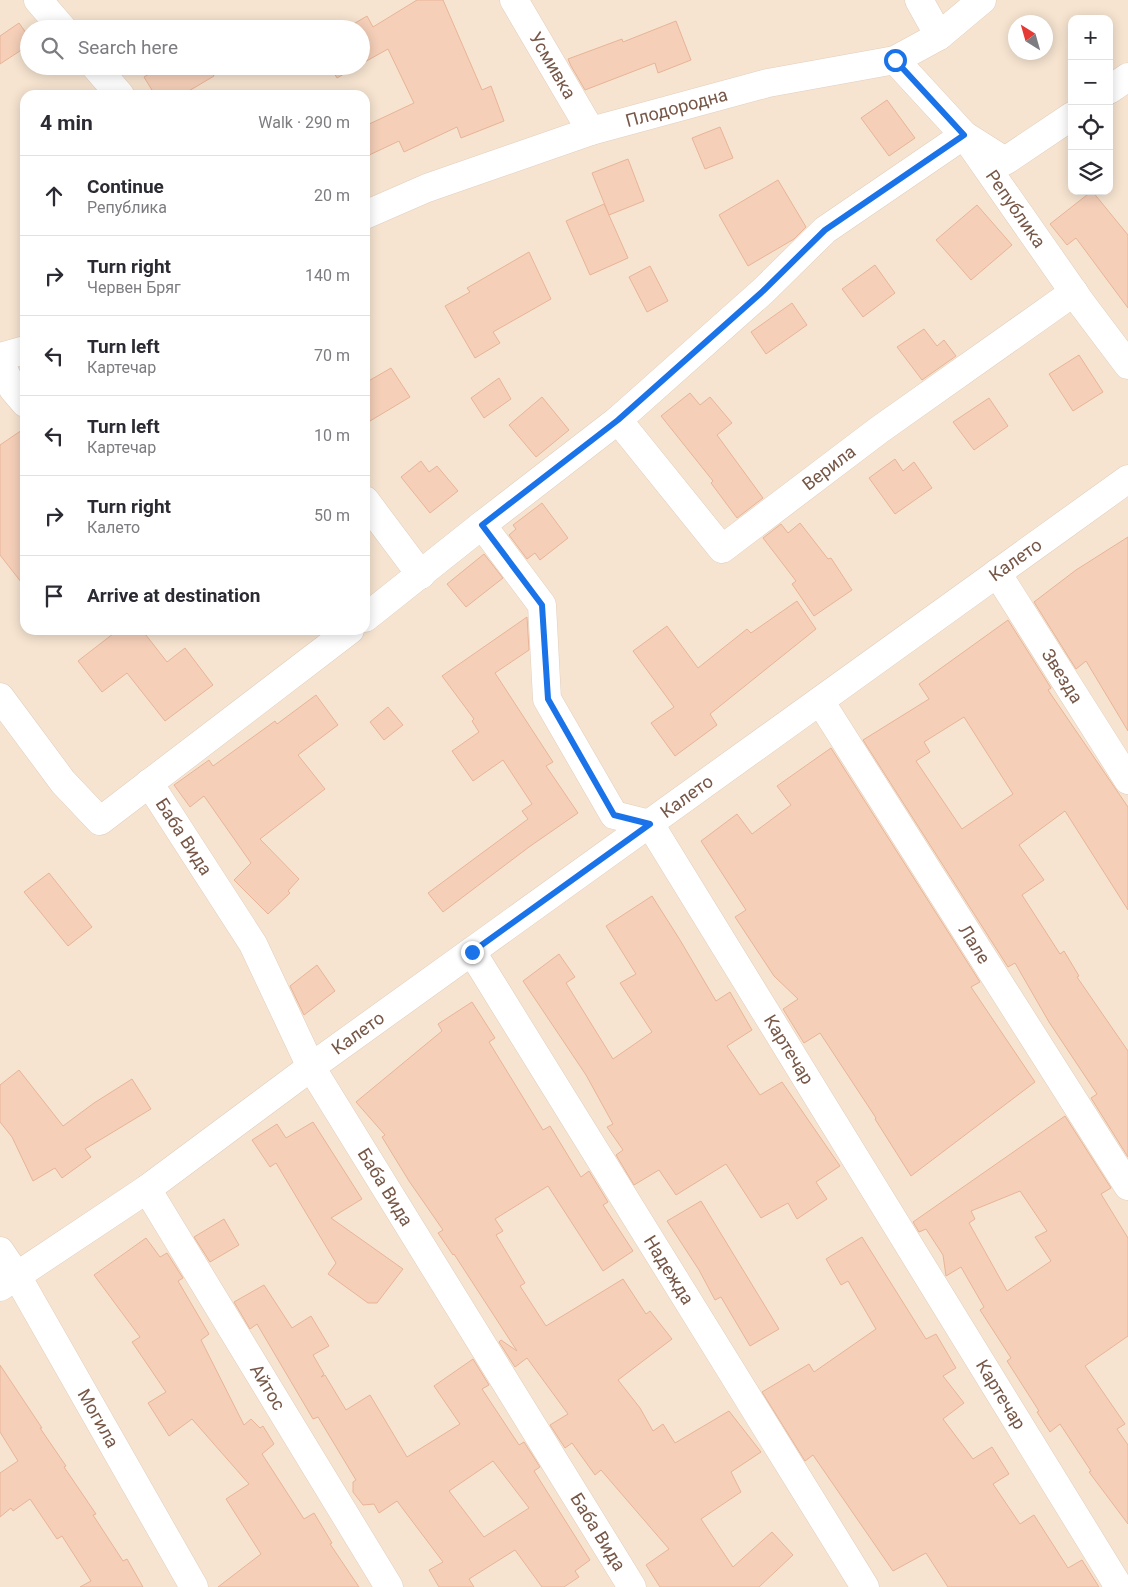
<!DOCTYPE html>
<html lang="en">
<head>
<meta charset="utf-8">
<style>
	:root { --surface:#fff; --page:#f2f2f3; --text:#2b2b33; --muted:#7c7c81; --line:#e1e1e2 }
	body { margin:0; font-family:Roboto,sans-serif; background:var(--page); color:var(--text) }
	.controls { position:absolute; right:15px; top:15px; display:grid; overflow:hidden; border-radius:10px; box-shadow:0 2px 12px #0003 }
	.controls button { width:45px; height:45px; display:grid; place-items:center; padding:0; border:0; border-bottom:1px solid var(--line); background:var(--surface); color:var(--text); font:25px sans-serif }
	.compass { position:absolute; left:1008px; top:15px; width:45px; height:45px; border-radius:50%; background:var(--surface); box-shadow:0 2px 12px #0003; rotate:323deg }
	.stop { position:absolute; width:15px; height:15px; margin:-11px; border:4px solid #1a73e8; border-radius:50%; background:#fff }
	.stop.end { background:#1a73e8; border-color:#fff; box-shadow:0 1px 5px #0008 }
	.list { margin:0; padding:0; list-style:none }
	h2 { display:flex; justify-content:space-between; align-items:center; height:65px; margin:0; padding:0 20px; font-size:21px }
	h2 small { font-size:16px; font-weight:400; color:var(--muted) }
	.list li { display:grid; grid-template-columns:32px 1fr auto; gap:15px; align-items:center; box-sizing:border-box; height:80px; padding:0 20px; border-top:1px solid var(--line) }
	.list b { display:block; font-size:19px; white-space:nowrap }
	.list p { margin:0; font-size:16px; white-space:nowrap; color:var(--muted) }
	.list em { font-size:16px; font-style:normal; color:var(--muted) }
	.icon { flex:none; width:28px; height:28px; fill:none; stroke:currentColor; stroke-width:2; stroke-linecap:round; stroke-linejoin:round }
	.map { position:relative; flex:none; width:1128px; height:1587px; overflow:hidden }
	.search { position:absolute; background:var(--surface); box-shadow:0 2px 12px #0003; left:20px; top:20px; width:350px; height:55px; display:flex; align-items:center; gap:12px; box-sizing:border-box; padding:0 18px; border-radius:28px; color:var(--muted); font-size:19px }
	.panel { position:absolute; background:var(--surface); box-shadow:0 2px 12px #0003; left:20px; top:90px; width:350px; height:545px; border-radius:15px }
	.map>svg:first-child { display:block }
	.residential { fill:#f6e4d0; fill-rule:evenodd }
	.building { fill:#f5cfb8; stroke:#e8b497; fill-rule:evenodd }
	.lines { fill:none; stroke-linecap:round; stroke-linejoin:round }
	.minor-casing { stroke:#e2cebd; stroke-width:29 }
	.minor { stroke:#fff; stroke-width:28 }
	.route { stroke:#1a73e8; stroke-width:6 }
	.labels { text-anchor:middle; stroke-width:4.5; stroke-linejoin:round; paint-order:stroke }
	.street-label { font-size:18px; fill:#775747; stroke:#fff6ea }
</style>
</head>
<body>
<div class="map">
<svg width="1128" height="1587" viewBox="0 0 1128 1587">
	<rect width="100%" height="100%" fill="#fef2e2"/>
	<!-- residential -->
	<path class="residential" d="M 0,0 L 1128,0 L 1128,1587 L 0,1587 ZM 1072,19 L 1109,19 L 1109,191 L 1072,191 ZM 1016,22 L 1046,22 L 1046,52 L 1016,52 ZM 29,29 L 361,29 L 361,66 L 29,66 ZM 25,95 L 365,95 L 365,630 L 25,630 Z"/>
	<!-- building -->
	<g class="building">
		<path d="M 417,0 L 443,0 L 482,90 L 491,86 L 504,121 L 461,138 L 457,127 L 404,152 L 399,141 L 365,157 L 365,126 L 414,103 L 388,49 L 361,64 L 361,29 L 345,29 L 367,16 L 373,27 Z"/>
		<path d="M 676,21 L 691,60 L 658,73 L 655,63 L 585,90 L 571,66 L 568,59 L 622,39 L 623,42 Z"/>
		<path d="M 19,23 L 29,37 L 29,45 L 0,64 L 0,36 Z"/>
		<path d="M 156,66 L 208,66 L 214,76 L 182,95 L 155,95 L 144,77 L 157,69 Z"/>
		<path d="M 330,66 L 358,66 L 337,78 Z"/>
		<path d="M 887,100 L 915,138 L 889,156 L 861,118 Z"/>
		<path d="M 720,127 L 733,158 L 705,169 L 692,138 Z"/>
		<path d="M 628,159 L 644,201 L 609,215 L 592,173 Z"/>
		<path d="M 778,180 L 806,227 L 794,239 L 748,266 L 719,215 Z"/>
		<path d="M 1092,191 L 1128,235 L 1128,308 L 1076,238 L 1067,245 L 1050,224 Z"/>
		<path d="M 604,204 L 628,258 L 590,275 L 566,221 Z"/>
		<path d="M 977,205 L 1012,245 L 971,280 L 936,240 Z"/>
		<path d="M 529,252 L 551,299 L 493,332 L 500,343 L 475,358 L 445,306 L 470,292 L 467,288 Z"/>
		<path d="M 875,265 L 895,293 L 863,317 L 842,289 Z"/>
		<path d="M 650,266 L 668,301 L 647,312 L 629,277 Z"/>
		<path d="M 792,303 L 807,325 L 766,354 L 751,332 Z"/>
		<path d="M 924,329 L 937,346 L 944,340 L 956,356 L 922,380 L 897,347 Z"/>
		<path d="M 1079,355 L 1103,392 L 1073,411 L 1049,374 Z"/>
		<path d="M 391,368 L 410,397 L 365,424 L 365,383 Z"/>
		<path d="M 499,378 L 511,399 L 484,418 L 471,398 Z"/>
		<path d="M 690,393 L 700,405 L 710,397 L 732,423 L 717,435 L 763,498 L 737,518 L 711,483 L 713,481 L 661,416 Z"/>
		<path d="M 542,397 L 569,430 L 536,457 L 509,425 Z"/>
		<path d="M 989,398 L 1008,426 L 974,450 L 953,422 Z"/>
		<path d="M 25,428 L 25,587 L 0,555 L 0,445 Z"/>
		<path d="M 895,459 L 903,471 L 914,462 L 932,488 L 895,514 L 869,478 Z"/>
		<path d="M 421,461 L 429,472 L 437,466 L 458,491 L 430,513 L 401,477 Z"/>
		<path d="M 542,503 L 568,538 L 540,560 L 535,553 L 527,559 L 509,535 L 516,529 L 513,525 Z"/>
		<path d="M 800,523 L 828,559 L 831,558 L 852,590 L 814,616 L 792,584 L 796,581 L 763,538 L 781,524 L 788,533 Z"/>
		<path d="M 1128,537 L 1128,731 L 1086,661 L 1076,669 L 1034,602 L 1076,570 Z"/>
		<path d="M 484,554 L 503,578 L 466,607 L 447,584 Z"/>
		<path d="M 797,601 L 816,629 L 710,714 L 717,725 L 675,756 L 651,723 L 674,707 L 633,651 L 667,626 L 698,668 L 747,629 L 751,633 Z"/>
		<path d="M 527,617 L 529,650 L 495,673 L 553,762 L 546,766 L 578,813 L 529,847 L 443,912 L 428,893 L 528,819 L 522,811 L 532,804 L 503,760 L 473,781 L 452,751 L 479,732 L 472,721 L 474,719 L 442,676 Z"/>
		<path d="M 1008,620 L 1051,688 L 1048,690 L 1128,807 L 1128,910 L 1065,811 L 1019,845 L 1044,880 L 1022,895 L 1060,954 L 1064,951 L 1079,976 L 1077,977 L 1128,1051 L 1128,1157 L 1091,1098 L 1097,1094 L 1049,1022 L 1015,963 L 1008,967 L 863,740 L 929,699 L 919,684 ZM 964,717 L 1013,794 L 962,829 L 916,761 L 930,752 L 924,742 Z"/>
		<path d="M 118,630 L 142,630 L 167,662 L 185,648 L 213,685 L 165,721 L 127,673 L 102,692 L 78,661 Z"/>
		<path d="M 316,695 L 338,725 L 298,755 L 325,789 L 260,839 L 299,879 L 288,891 L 290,893 L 268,914 L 234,880 L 251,863 L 204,796 L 190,807 L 174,785 L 209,760 L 213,766 L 275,721 L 277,724 Z"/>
		<path d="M 388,707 L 403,725 L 384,740 L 370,722 Z"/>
		<path d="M 831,748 L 980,982 L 971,987 L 1035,1082 L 911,1176 L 875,1119 L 876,1118 L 820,1033 L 804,1043 L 783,1009 L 798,999 L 774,976 L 735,917 L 746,910 L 701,841 L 737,814 L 752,834 L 791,805 L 777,786 Z"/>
		<path d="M 49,873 L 92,927 L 68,946 L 24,892 Z"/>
		<path d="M 652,896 L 680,940 L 716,1001 L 730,992 L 752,1030 L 727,1046 L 760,1095 L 782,1082 L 840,1166 L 816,1182 L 827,1199 L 797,1219 L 788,1203 L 761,1218 L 726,1164 L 676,1195 L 659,1170 L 634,1185 L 616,1155 L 623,1150 L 607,1127 L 613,1124 L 586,1075 L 523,981 L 559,954 L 575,977 L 566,983 L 613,1059 L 652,1032 L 620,983 L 636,974 L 606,926 Z"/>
		<path d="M 317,965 L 335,991 L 304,1015 L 290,986 Z"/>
		<path d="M 472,1002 L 495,1038 L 489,1042 L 543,1130 L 550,1126 L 581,1177 L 589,1171 L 608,1202 L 603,1205 L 633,1251 L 603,1271 L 548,1186 L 495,1219 L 503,1231 L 496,1235 L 525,1283 L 520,1286 L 546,1326 L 623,1279 L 646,1314 L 650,1311 L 672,1339 L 618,1380 L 640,1408 L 653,1431 L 663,1424 L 675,1443 L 729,1411 L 761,1452 L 731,1472 L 741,1492 L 701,1519 L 733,1567 L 772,1532 L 793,1555 L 759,1587 L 660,1587 L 646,1565 L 669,1549 L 601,1470 L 595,1475 L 572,1443 L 565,1448 L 550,1425 L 568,1414 L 527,1358 L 515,1367 L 499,1342 L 501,1340 L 517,1351 L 454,1254 L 453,1255 L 438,1233 L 443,1230 L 409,1181 L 382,1137 L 385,1135 L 356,1102 L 442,1031 L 438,1024 Z"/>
		<path d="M 19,1070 L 63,1126 L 94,1103 L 132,1079 L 151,1109 L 85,1149 L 91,1157 L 62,1178 L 55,1168 L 33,1181 L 12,1137 L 0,1122 L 0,1085 Z"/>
		<path d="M 1065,1116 L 1111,1188 L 1101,1194 L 1128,1238 L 1128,1336 L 1085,1366 L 1125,1424 L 1117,1429 L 1128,1445 L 1128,1524 L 1089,1472 L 1091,1471 L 1060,1424 L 1050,1432 L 1037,1412 L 1039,1411 L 1007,1361 L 1011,1358 L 980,1310 L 984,1307 L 961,1267 L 946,1276 L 943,1255 L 926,1229 L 919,1232 L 913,1222 ZM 1020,1191 L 1047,1231 L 1035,1237 L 1051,1261 L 1007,1291 L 969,1223 L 975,1219 L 971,1211 Z"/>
		<path d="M 313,1122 L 362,1199 L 331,1218 L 403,1269 L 377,1303 L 368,1303 L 328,1274 L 336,1263 L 276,1163 L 270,1167 L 252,1140 L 277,1124 L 286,1138 Z"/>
		<path d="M 701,1201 L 779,1329 L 750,1346 L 721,1297 L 715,1300 L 699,1270 L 667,1221 Z"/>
		<path d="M 224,1219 L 239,1245 L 210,1262 L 194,1237 Z"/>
		<path d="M 862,1237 L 926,1339 L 936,1334 L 956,1368 L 943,1376 L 964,1403 L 943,1419 L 973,1459 L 992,1447 L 1009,1474 L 993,1484 L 1020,1524 L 1034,1515 L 1068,1568 L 1082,1560 L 1099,1587 L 948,1587 L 926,1553 L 893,1571 L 813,1455 L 805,1461 L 762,1392 L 809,1364 L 814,1372 L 876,1329 L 848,1281 L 841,1285 L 826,1259 Z"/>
		<path d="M 146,1238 L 160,1257 L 167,1253 L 183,1278 L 178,1281 L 209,1334 L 201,1340 L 244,1425 L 251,1419 L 260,1428 L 263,1426 L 274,1444 L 262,1454 L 304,1519 L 314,1513 L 332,1543 L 330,1544 L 359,1587 L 218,1587 L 261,1554 L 226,1499 L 249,1484 L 192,1419 L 169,1436 L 148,1403 L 166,1392 L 132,1342 L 140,1337 L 94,1275 Z"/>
		<path d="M 264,1285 L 292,1328 L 311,1316 L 329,1346 L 313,1355 L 324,1374 L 321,1377 L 325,1375 L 346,1410 L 370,1395 L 407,1457 L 460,1424 L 434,1386 L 473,1359 L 489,1385 L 482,1389 L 519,1445 L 524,1442 L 540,1467 L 534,1471 L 590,1560 L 575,1571 L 579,1577 L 564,1587 L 542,1587 L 515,1550 L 469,1579 L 474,1587 L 439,1587 L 429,1570 L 443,1562 L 397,1501 L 379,1513 L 374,1504 L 363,1505 L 353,1492 L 353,1482 L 356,1480 L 318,1417 L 313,1419 L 257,1324 L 250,1329 L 234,1302 ZM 493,1461 L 529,1508 L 484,1537 L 449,1491 Z"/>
		<path d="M 0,1365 L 42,1428 L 40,1428 L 66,1466 L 64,1467 L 96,1514 L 93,1515 L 123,1561 L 127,1559 L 143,1587 L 80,1587 L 91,1581 L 62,1536 L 57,1539 L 30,1499 L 13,1511 L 11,1508 L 0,1517 L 0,1473 L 18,1461 L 0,1432 Z"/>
	</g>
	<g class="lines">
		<defs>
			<g id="minor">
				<path d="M 38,0 L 63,29"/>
				<path id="s1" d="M 514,0 L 591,131"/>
				<path d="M 919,0 L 939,36"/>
				<path id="s2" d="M 895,60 L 964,135 L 1082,304 L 1128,365"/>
				<path d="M 95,66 L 120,95"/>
				<path d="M 1109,90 L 1128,77"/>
				<path id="s3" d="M 365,215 L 427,188 L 591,131 L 768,83 L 895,60 L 939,36 L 982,0"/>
				<path d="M 0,357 L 25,350"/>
				<path d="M 0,362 L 13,389 L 25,403"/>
				<path id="s4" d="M 618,420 L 722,549 L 879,430 L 1074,292"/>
				<path d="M 365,500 L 421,575"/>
				<path id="s5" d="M 482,525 L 542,605 L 547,699 L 614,815 L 650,824 L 1119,1587"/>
				<path id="s6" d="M 997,573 L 1128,780"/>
				<path d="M 365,618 L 482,525 L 618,420 L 763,291 L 825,230 L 964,135 L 1005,161 L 1072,116"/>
				<path d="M 0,697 L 63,782 L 100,821 L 350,630"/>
				<path id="s7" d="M 820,701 L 1128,1186"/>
				<path id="s8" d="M 149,783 L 253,944 L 311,1067 L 632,1587"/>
				<path id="s9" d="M 472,952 L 865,1587"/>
				<path id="s10" d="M 147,1189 L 389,1587"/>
				<path id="s11" d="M 0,1251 L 17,1276 L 194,1587"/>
				<path id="s12" d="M 0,1287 L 147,1189 L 311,1067 L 1128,479"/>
			</g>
		</defs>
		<!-- minor casing -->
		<use href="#minor" class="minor-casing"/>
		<!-- minor -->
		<use href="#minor" class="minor"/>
	</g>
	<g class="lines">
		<!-- route -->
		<path class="route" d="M 472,952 L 650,824 L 614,815 L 548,699 L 542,605 L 482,525 L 618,420 L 763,291 L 825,230 L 964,135 L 895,60"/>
	</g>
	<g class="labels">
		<!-- street labels -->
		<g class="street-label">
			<text dy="6" stroke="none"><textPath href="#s1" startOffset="76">Усмивка</textPath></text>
			<text dy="6" stroke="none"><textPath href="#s3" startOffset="330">Плодородна</textPath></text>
			<text dy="6" stroke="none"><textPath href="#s2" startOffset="192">Република</textPath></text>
			<text dy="6" stroke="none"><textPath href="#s4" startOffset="300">Верила</textPath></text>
			<text dy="6" stroke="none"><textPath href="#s12" startOffset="1249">Калето</textPath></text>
			<text dy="6" stroke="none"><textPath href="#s6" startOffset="122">Звезда</textPath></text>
			<text dy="6" stroke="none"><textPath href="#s12" startOffset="844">Калето</textPath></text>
			<text dy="6" stroke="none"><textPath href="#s8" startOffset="64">Баба Вида</textPath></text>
			<text dy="6" stroke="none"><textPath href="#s7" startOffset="288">Лале</textPath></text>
			<text dy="6" stroke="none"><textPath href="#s12" startOffset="439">Калето</textPath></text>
			<text dy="6" stroke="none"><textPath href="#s5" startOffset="630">Картечар</textPath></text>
			<text dy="6" stroke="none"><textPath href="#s8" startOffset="469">Баба Вида</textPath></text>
			<text dy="6" stroke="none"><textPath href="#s9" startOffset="374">Надежда</textPath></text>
			<text dy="6" stroke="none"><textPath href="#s10" startOffset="232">Айтос</textPath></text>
			<text dy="6" stroke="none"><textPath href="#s5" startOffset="1035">Картечар</textPath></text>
			<text dy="6" stroke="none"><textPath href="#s11" startOffset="194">Могила</textPath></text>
			<text dy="6" stroke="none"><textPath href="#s8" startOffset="874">Баба Вида</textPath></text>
		</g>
	</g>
</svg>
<div class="controls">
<button>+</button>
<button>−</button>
<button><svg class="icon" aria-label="locate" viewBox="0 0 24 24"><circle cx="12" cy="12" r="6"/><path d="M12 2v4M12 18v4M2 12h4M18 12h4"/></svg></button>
<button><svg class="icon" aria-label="layers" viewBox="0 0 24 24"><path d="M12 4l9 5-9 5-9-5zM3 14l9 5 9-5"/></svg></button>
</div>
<svg class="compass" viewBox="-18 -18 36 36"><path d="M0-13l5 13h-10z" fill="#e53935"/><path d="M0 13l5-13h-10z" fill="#7c7c81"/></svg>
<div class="stop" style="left:895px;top:60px"></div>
<div class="stop end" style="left:472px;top:952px"></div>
<div class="search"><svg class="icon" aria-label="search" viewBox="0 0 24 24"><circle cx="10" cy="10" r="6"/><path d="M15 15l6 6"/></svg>Search here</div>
<section class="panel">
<h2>4 min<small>Walk · 290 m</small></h2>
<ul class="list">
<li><svg class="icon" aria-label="ahead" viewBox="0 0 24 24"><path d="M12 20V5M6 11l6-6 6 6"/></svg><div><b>Continue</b><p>Република</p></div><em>20 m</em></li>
<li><svg class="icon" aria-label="right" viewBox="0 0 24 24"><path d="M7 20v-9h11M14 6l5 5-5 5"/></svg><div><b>Turn right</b><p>Червен Бряг</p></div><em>140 m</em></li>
<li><svg class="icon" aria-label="left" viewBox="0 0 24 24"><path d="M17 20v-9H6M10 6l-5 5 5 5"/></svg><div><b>Turn left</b><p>Картечар</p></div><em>70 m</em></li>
<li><svg class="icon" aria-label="left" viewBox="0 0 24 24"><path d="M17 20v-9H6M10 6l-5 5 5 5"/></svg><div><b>Turn left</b><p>Картечар</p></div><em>10 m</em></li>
<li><svg class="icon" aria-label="right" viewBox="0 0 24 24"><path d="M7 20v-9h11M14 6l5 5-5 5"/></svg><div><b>Turn right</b><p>Калето</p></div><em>50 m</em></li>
<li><svg class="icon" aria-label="arrive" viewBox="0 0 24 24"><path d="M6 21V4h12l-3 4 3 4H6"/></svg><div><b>Arrive at destination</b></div></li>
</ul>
</section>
</div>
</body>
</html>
